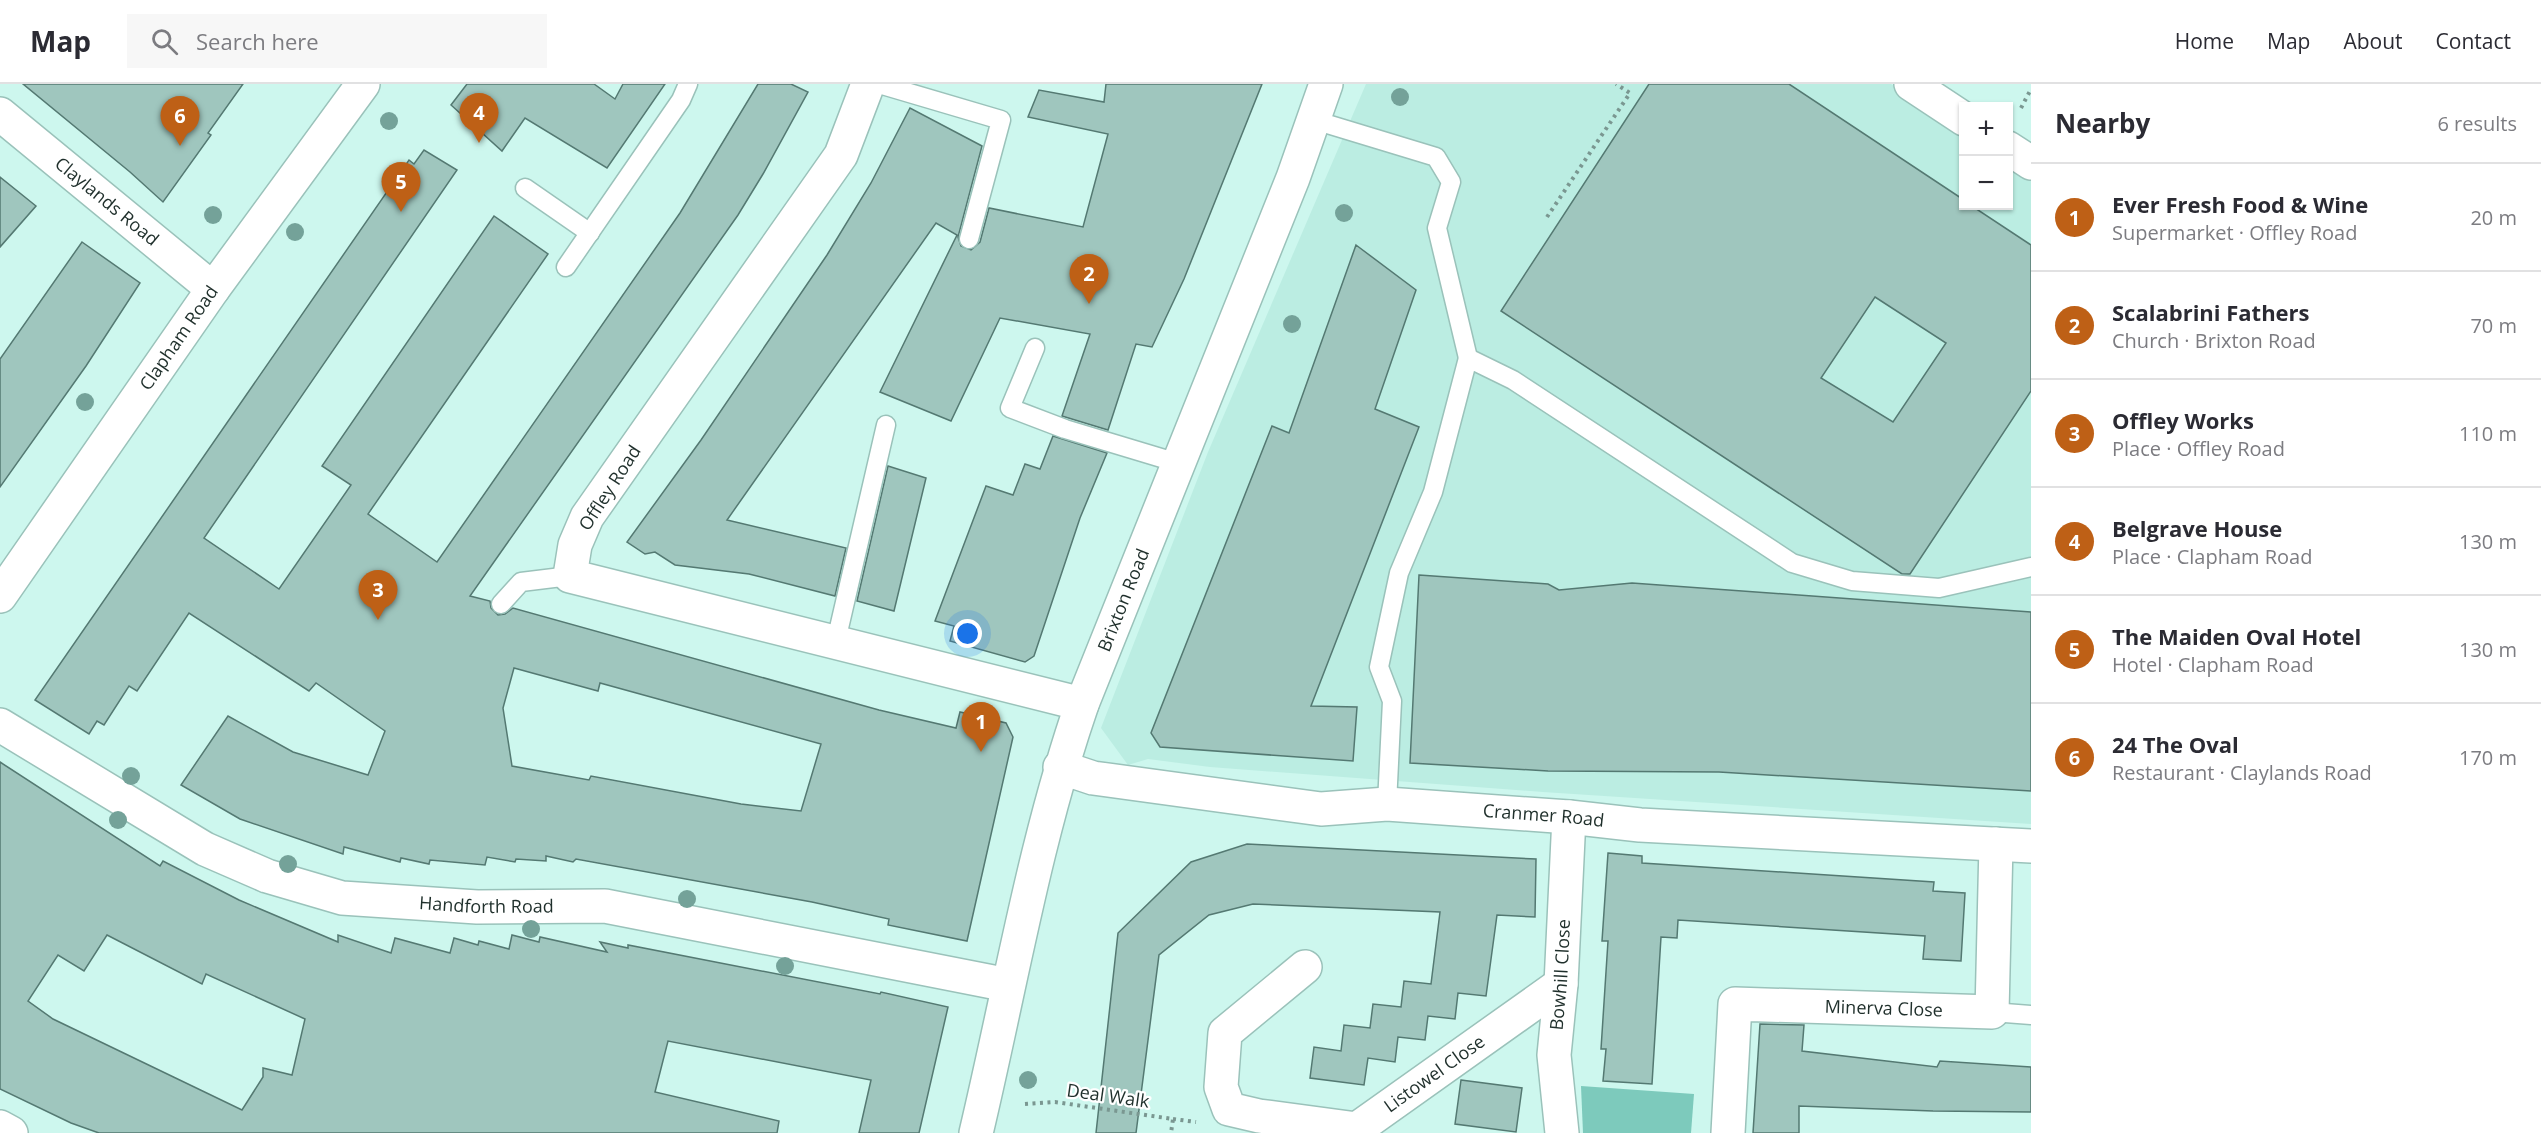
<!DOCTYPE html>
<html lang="en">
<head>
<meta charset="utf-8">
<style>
	:root { --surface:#fff; --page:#f7f7f7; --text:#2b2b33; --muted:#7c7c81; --line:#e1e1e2; --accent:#be6016 }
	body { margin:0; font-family:"Open Sans",sans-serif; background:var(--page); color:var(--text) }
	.controls { position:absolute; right:18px; top:18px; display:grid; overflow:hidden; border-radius:0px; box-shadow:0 2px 4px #0004 }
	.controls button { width:54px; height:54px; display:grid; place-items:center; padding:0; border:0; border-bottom:2px solid var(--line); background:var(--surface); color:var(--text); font:30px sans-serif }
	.you { position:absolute; left:968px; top:550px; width:21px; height:21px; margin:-15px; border:4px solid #fff; border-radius:50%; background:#1a73e8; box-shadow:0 0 0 9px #1a73e833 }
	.badge { display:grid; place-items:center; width:39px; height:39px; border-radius:50%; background:var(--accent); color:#fff; font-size:20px; font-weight:700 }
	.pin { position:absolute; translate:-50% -50px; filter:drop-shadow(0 2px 3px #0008) }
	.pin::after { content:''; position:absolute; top:32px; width:21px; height:18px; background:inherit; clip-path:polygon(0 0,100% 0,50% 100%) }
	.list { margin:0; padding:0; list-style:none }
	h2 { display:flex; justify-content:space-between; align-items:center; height:78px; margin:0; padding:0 24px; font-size:26px }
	h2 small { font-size:20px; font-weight:400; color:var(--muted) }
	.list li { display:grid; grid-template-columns:39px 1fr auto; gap:18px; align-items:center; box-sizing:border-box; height:108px; padding:0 24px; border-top:2px solid var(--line) }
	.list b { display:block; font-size:22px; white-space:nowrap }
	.list p { margin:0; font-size:20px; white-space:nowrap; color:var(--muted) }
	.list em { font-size:20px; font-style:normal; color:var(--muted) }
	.icon { flex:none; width:33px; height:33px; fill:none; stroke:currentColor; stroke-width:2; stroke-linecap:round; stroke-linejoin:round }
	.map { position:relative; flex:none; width:2031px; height:1049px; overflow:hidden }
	header { display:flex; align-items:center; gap:36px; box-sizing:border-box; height:84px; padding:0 30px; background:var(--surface); border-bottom:2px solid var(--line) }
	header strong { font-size:28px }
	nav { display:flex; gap:33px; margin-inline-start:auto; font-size:21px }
	.search { width:420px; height:54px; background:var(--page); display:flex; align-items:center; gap:15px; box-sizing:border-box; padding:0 21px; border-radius:0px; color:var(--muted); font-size:22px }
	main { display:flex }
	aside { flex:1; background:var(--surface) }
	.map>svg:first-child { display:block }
	.built { fill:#bbede2 }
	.green { fill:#7dcabc }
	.building { fill:#9fc6be; stroke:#547972; stroke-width:1.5; fill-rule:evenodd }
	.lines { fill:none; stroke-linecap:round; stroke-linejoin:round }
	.service-casing { stroke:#9ac2ba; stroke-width:21 }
	.minor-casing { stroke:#9ac2ba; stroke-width:36 }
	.trunk-casing { stroke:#9ac2ba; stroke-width:36 }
	.path { stroke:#7a9791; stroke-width:4; stroke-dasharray:3 4.5; stroke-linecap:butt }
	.service { stroke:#fff; stroke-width:18 }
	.minor { stroke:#fff; stroke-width:33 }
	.trunk { stroke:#fff; stroke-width:33 }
	.tree { fill:#74a299 }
	.labels { text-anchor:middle; stroke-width:4.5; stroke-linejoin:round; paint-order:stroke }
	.street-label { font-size:18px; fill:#1f2f2b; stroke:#fff }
</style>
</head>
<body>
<header>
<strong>Map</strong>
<div class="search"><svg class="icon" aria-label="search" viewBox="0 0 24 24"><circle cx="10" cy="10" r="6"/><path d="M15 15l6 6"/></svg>Search here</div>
<nav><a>Home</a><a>Map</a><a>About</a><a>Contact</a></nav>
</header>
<main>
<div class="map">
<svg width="2031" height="1049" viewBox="0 0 2031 1049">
	<rect width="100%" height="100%" fill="#cdf7ee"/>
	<!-- built -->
	<path class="built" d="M 1366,0 L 1891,0 L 1963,48 L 1964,122 L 2008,122 L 2009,78 L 2031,92 L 2031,740 L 1543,708 L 1210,683 L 1148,675 L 1128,681 L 1101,644 L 1208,368 Z"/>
	<!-- green -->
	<path class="green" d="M 1581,1002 L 1694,1010 L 1691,1049 L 1583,1049 Z"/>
	<!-- building -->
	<g class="building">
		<path d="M 23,0 L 243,0 L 208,49 L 211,51 L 163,118 L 130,88 Z"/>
		<path d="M 467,0 L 594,0 L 615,15 L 623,0 L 665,0 L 607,84 L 525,34 L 502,67 L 451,21 Z"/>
		<path d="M 758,0 L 791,0 L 808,8 L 763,90 L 738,131 L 470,512 L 490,517 L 491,524 L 498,531 L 505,530 L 513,524 L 879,626 L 956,644 L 960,628 L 1006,639 L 1013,653 L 967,857 L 888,841 L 889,835 L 812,818 L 576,775 L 573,778 L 546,772 L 546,777 L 516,775 L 515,778 L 487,773 L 485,781 L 430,776 L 429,780 L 401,774 L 400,778 L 344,763 L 343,770 L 240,735 L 181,701 L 228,632 L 293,668 L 368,691 L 385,647 L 316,599 L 309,607 L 189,529 L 137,607 L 129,602 L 104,641 L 97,637 L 89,650 L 35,616 L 409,76 L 414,80 L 424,66 L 457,86 L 204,454 L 279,505 L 351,401 L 322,382 L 494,132 L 548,170 L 368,430 L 437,478 L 680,129 ZM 514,584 L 598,607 L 600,599 L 821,660 L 801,727 L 741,720 L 591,692 L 589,696 L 512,682 L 503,624 Z"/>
		<path d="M 1106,0 L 1262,0 L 1184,195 L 1152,263 L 1136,260 L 1108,346 L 1062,332 L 1090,250 L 1000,234 L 951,337 L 880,308 L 957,151 L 936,139 L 727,436 L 846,464 L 835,512 L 749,490 L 675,481 L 655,468 L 645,470 L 627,458 L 701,356 L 827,171 L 871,99 L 910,24 L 982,62 L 958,153 L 961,162 L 971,166 L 980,158 L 989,124 L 1083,143 L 1108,50 L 1028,33 L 1039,6 L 1104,18 Z"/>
		<path d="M 1649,0 L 1789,0 L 1964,116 L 1964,122 L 1972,122 L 2031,161 L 2031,307 L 1910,490 L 1902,490 L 1501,227 ZM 1875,213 L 1946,259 L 1893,338 L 1821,294 Z"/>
		<path d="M 0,93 L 36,122 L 0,163 Z"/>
		<path d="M 82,158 L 140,199 L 86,282 L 0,403 L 0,275 Z"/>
		<path d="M 1356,161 L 1416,206 L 1375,325 L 1419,343 L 1311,622 L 1357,623 L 1353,677 L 1160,663 L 1151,649 L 1272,342 L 1289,349 Z"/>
		<path d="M 1053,352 L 1107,369 L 1080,434 L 1034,572 L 1025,578 L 950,557 L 954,542 L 935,537 L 986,402 L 1013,411 L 1025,380 L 1040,385 Z"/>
		<path d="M 888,382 L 926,394 L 894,527 L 857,517 Z"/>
		<path d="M 1419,491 L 1548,500 L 1559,506 L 1632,499 L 2031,528 L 2031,707 L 1719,688 L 1548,687 L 1410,679 Z"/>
		<path d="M 0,678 L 160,782 L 163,777 L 239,816 L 338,858 L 338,851 L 391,869 L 395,854 L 450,869 L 454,854 L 478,861 L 479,857 L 509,865 L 512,851 L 539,858 L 540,853 L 607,868 L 600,858 L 628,864 L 628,861 L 880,910 L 881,908 L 948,923 L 919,1049 L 859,1049 L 871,996 L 668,957 L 655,1008 L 779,1037 L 777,1049 L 99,1049 L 71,1039 L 0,1005 ZM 107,851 L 202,900 L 206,890 L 305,935 L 292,991 L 263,984 L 263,993 L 242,1026 L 53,935 L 28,917 L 58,871 L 84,887 Z"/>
		<path d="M 1247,760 L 1536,775 L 1535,833 L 1497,831 L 1486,912 L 1458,909 L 1455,935 L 1428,932 L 1425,956 L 1398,953 L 1395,978 L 1368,974 L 1364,1001 L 1310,994 L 1314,963 L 1341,967 L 1344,941 L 1370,944 L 1373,920 L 1401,923 L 1404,897 L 1431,900 L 1440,828 L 1253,820 L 1209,831 L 1159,871 L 1136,1049 L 1096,1049 L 1118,849 L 1191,778 Z"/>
		<path d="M 1608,769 L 1642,772 L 1642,779 L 1934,798 L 1933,807 L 1965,809 L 1961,877 L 1923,875 L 1925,852 L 1678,836 L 1677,854 L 1661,853 L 1652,1000 L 1603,997 L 1606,965 L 1601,965 L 1608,857 L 1602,857 Z"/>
		<path d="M 1760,940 L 1804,941 L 1802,967 L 1937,983 L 1940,977 L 2031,983 L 2031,1028 L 1933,1027 L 1799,1022 L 1799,1049 L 1753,1049 Z"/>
		<path d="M 1461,996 L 1522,1004 L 1516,1048 L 1455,1040 Z"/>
	</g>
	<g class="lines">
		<defs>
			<g id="service">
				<path d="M 879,0 L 1001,36 L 969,155"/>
				<path d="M 1314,36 L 1436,73 L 1451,98 L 1437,144 L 1468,274"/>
				<path d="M 525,104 L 590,149"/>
				<path d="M 566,183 L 681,16 L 688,0"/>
				<path d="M 1035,264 L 1010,324 L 1065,345 L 1178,379"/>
				<path d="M 501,520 L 521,498 L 570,492"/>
				<path d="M 836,557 L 886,341"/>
				<path d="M 1387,720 L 1392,617 L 1379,583 L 1399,489 L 1433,408 L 1468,274 L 1513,296 L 1792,479 L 1852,497 L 1939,504 L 2031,483"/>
				<path d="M 1992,928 L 2031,931"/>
			</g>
			<g id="minor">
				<path d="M 868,0 L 841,71 L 587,433 L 575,461 L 570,492 L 1082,620"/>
				<path id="s1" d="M 0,30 L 213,205"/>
				<path id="s2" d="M 0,641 L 205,765 L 267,792 L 342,814 L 477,823 L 605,822 L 1008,901"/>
				<path id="s3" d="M 1060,683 L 1093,694 L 1321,725 L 1387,720 L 1569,733 L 1640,741 L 2031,762"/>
				<path id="s4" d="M 1305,883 L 1225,949 L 1221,1003 L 1229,1025 L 1259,1032 L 1357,1045 L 1561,900"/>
				<path d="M 0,1043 L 11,1049"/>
				<path id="s5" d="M 1562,1049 L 1554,971 L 1561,900 L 1569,733"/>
				<path id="s6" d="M 1728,1049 L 1735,920 L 1992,928 L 1996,760"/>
			</g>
			<g id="trunk">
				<path d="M 1911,0 L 1964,35"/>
				<path d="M 2008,64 L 2031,79"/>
				<path id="s7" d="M 0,512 L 213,205 L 363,0"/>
				<path id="s8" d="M 976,1049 C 1010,906 1034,759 1082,620 L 1293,94 L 1326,0"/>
			</g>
		</defs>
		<!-- service casing -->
		<use href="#service" class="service-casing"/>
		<!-- minor casing -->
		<use href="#minor" class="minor-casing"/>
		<!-- trunk casing -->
		<use href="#trunk" class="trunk-casing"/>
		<!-- path -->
		<g class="path">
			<path d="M 2021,24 L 2031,5"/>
			<path d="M 1547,133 L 1630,9 L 1616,0"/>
			<path d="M 1025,1020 L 1055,1018 L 1173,1035 L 1171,1049"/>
			<path d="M 1173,1035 L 1196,1038"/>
		</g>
		<!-- service -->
		<use href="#service" class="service"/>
		<!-- minor -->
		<use href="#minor" class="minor"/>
		<!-- trunk -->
		<use href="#trunk" class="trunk"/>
	</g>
	<!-- trees -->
	<g class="tree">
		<circle cx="1400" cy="13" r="9"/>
		<circle cx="389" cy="37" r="9"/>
		<circle cx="1344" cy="129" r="9"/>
		<circle cx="213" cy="131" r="9"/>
		<circle cx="295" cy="148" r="9"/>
		<circle cx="1292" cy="240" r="9"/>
		<circle cx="85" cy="318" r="9"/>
		<circle cx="131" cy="692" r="9"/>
		<circle cx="118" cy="736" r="9"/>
		<circle cx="288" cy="780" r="9"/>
		<circle cx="687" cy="815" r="9"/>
		<circle cx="531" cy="845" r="9"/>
		<circle cx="785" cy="882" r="9"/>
		<circle cx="1028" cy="996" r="9"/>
	</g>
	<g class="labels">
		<!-- street labels -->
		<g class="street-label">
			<text dy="6" stroke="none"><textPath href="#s1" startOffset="138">Claylands Road</textPath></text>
			<text dy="6" stroke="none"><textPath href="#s7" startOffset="314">Clapham Road</textPath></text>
			<text transform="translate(610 404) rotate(-57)" y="6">Offley Road</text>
			<text dy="6" stroke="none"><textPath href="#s8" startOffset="554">Brixton Road</textPath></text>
			<text dy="6" stroke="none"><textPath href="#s3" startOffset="488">Cranmer Road</textPath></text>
			<text dy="6" stroke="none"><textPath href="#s2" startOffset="530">Handforth Road</textPath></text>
			<text dy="6" stroke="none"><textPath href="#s5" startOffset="159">Bowhill Close</textPath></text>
			<text dy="6" stroke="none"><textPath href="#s6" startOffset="278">Minerva Close</textPath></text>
			<text dy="6" stroke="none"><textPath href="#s4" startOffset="406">Listowel Close</textPath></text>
			<text transform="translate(1108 1012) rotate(8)" y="6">Deal Walk</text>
		</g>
	</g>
</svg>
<div class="controls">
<button>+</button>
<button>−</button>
</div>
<div class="you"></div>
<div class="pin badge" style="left:981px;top:668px">1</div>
<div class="pin badge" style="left:1089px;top:220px">2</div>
<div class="pin badge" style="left:378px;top:536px">3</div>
<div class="pin badge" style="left:479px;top:59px">4</div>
<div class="pin badge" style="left:401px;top:128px">5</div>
<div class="pin badge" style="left:180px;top:62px">6</div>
</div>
<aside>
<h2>Nearby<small>6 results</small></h2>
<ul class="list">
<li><span class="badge">1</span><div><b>Ever Fresh Food &amp; Wine</b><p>Supermarket · Offley Road</p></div><em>20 m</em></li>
<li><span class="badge">2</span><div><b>Scalabrini Fathers</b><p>Church · Brixton Road</p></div><em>70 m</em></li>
<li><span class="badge">3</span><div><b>Offley Works</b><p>Place · Offley Road</p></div><em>110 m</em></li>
<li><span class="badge">4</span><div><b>Belgrave House</b><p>Place · Clapham Road</p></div><em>130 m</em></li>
<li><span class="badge">5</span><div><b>The Maiden Oval Hotel</b><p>Hotel · Clapham Road</p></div><em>130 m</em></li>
<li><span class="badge">6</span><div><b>24 The Oval</b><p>Restaurant · Claylands Road</p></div><em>170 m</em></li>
</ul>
</aside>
</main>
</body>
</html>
